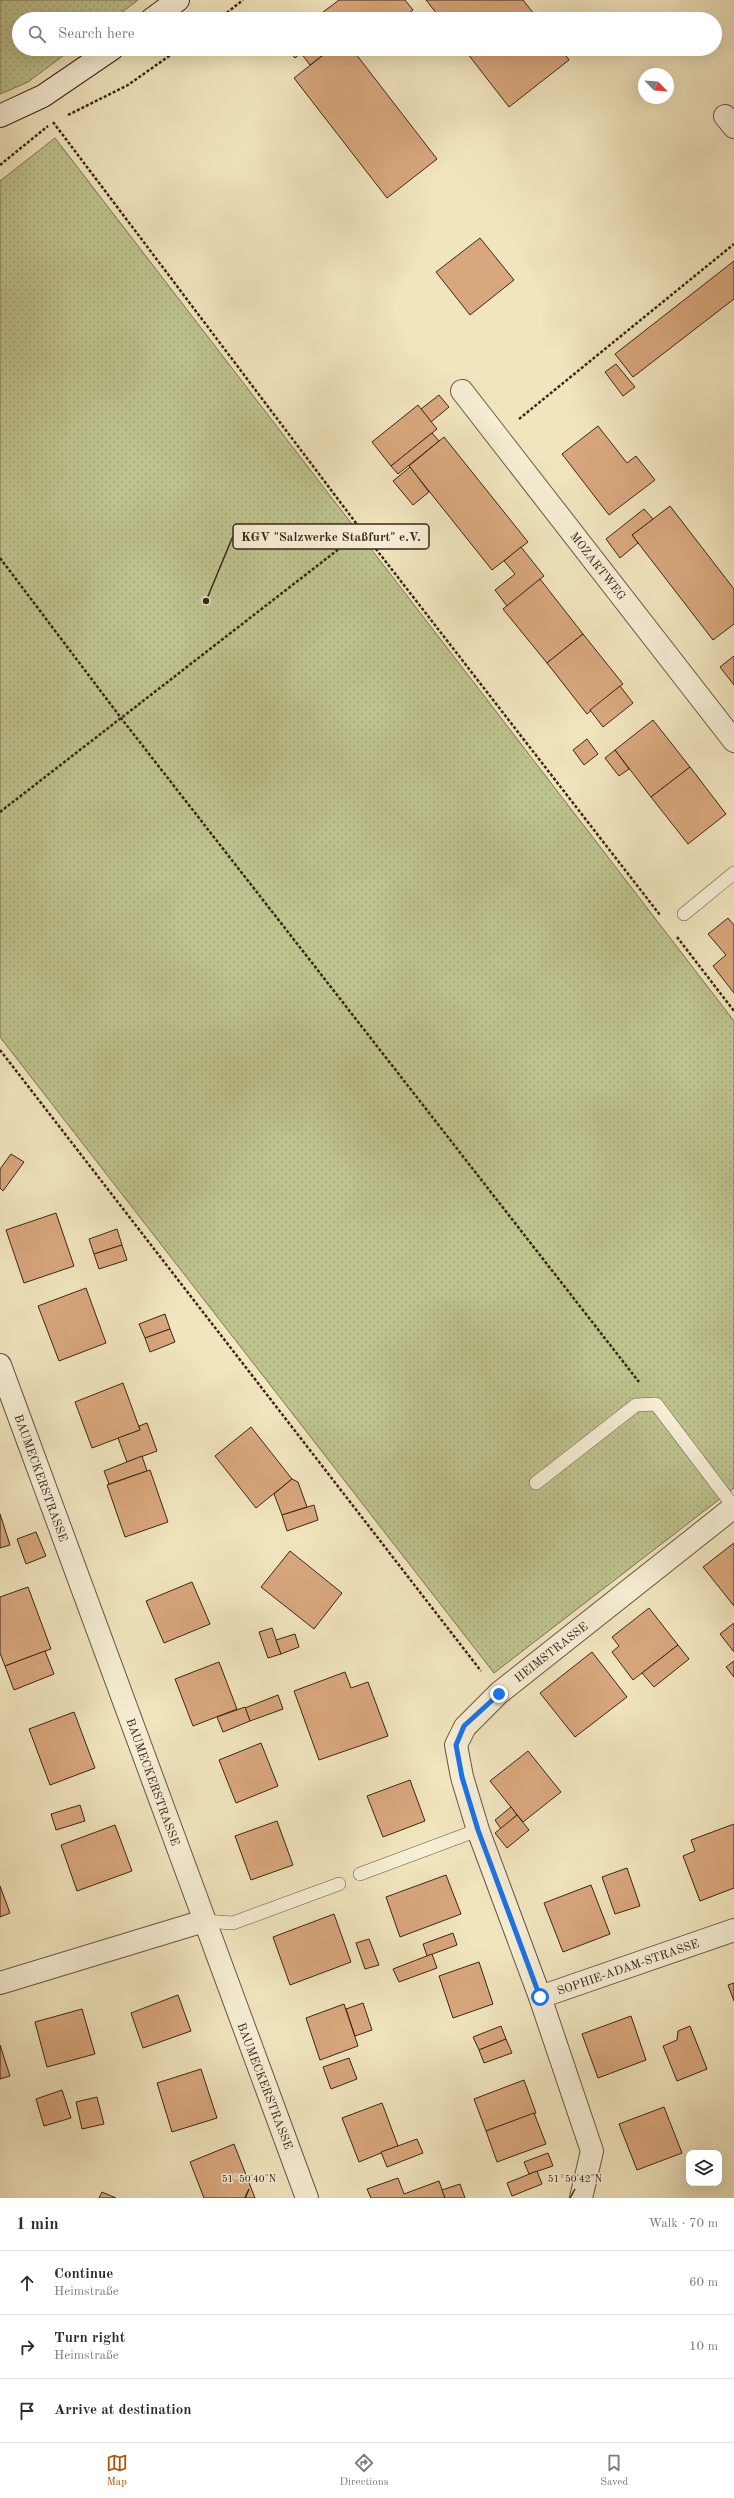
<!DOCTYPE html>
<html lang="en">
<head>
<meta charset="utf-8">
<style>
	:root { --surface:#fff; --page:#f7f7f7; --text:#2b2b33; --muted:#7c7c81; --line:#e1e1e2; --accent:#b45309 }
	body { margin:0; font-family:"Old Standard TT",serif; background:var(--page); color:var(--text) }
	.controls { position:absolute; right:12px; bottom:12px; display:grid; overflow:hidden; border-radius:8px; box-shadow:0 4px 16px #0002 }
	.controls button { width:36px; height:36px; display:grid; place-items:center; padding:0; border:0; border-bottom:1px solid var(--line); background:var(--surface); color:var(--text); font:20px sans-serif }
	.compass { position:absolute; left:638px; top:68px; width:36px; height:36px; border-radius:50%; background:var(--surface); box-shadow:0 4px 16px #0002; rotate:115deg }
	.stop { position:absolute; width:12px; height:12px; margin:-9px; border:3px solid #1a73e8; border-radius:50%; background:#fff }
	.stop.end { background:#1a73e8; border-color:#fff; box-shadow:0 1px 4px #0008 }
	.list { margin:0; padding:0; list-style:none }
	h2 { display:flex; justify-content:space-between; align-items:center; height:52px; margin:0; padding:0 16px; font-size:17px }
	h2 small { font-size:13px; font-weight:400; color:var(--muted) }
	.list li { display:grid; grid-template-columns:26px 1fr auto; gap:12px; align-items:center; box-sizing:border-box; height:64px; padding:0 16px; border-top:1px solid var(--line) }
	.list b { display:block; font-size:15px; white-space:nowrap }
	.list p { margin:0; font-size:13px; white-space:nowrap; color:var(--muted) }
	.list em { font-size:13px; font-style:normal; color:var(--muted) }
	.icon { flex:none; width:22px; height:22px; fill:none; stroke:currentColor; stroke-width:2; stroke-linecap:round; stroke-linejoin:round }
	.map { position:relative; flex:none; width:734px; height:2198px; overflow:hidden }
	.search { position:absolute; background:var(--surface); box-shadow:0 4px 16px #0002; left:12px; right:12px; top:12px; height:44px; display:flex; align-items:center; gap:10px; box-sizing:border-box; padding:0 14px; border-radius:22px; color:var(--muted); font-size:15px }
	.sheet { height:244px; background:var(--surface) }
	nav { display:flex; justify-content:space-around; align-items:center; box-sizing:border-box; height:56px; border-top:1px solid var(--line); background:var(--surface); font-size:11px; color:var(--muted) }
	nav a { display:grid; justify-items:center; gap:2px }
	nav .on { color:var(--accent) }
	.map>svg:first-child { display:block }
	.grass { fill:url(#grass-dots); stroke:#7c7453 }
	.building { fill:#d9a77d; stroke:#3b2518 }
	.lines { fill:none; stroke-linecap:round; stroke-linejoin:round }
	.service-casing { stroke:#685542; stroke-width:14 }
	.minor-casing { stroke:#685542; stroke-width:24 }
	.secondary-casing { stroke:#3b2518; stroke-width:24 }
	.path { stroke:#3b2518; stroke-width:2.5; stroke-dasharray:3 2; stroke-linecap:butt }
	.service { stroke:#f6eed5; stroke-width:13 }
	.minor { stroke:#f6eed5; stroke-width:22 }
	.secondary { stroke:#f6eed5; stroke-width:22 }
	.route { stroke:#1a73e8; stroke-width:5 }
	.ticks { fill:none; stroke:#3b2518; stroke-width:1.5 }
	.labels { text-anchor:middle; stroke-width:3; stroke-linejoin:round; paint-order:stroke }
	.street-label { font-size:12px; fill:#3b2518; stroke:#f6eed5 }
	.ticks-label { font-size:10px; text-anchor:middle; fill:#3b2518; stroke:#f6eed5; stroke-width:3; stroke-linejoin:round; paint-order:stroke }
	.leader { fill:none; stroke:#3b2518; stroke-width:1.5 }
	.callout-dot { fill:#3b2518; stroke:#f6eed5; stroke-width:1.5 }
	.callout { fill:#f6eed5; stroke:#3b2518; stroke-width:1.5 }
	.callout-label { font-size:13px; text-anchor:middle; font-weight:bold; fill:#3b2518 }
</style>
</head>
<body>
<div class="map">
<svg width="734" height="2198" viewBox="0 0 734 2198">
	<defs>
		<pattern id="grass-dots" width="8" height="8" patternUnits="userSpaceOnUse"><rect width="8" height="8" fill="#bec38e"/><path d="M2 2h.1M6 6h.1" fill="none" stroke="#a4a77a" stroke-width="1.8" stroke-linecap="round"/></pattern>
	</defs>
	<rect width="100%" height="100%" fill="#f1e5be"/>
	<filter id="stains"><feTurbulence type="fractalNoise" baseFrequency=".005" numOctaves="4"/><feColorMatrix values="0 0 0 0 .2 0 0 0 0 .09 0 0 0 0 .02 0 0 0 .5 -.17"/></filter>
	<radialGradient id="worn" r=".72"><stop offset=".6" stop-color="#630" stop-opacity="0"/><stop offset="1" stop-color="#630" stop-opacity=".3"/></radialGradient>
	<!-- grass -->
	<g class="grass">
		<path d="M 0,0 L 138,0 L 113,19 L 19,19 L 19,49 L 72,49 L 28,82 L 0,94 Z"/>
		<path d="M 55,138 L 734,1021 L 734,1488 L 494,1673 L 0,1037 L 0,181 Z"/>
	</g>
	<!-- building -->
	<g class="building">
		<path d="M 339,0 L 405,0 L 413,10 L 402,19 L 314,19 Z"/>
		<path d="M 426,0 L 523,0 L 538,19 L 441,19 Z"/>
		<path d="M 288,49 L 331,49 L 310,65 L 301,53 L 295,58 Z"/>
		<path d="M 331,49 L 352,49 L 437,159 L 387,198 L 294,78 Z"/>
		<path d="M 464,49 L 561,49 L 569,60 L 509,107 Z"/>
		<path d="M 480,238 L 514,280 L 470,315 L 436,272 Z"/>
		<path d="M 734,261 L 734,299 L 633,377 L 615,354 Z"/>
		<path d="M 616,364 L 635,387 L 623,396 L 605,372 Z"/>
		<path d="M 439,395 L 449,407 L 431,422 L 421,409 Z"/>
		<path d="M 418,405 L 437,429 L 391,466 L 372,442 Z"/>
		<path d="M 598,426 L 627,463 L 636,456 L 655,480 L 609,515 L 562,454 Z"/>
		<path d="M 432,433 L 439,441 L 398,474 L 391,466 Z"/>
		<path d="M 444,437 L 528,542 L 492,570 L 409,466 Z"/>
		<path d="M 410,467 L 429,492 L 413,505 L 393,481 Z"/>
		<path d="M 670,506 L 734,589 L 734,624 L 713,640 L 632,535 Z"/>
		<path d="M 644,509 L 653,519 L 632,535 L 638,543 L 620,558 L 606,539 Z"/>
		<path d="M 521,547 L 544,576 L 507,606 L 495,590 L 515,574 L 504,561 Z"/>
		<path d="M 540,579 L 583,634 L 547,663 L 503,609 Z"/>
		<path d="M 583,634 L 623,684 L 587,714 L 547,663 Z"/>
		<path d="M 734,656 L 734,685 L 720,667 Z"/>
		<path d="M 620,686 L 633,703 L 603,727 L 590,710 Z"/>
		<path d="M 653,720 L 690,767 L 651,797 L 615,750 Z"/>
		<path d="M 587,739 L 598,754 L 584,765 L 573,750 Z"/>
		<path d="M 615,750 L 629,769 L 619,776 L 605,758 Z"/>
		<path d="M 690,767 L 726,814 L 688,844 L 651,797 Z"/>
		<path d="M 728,918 L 734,925 L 734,993 L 713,966 L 726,955 L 708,934 Z"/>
		<path d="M 11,1154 L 24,1162 L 3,1191 L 0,1188 L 0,1169 Z"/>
		<path d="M 56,1213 L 74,1266 L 24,1283 L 6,1230 Z"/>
		<path d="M 117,1229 L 122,1245 L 94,1254 L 89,1239 Z"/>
		<path d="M 122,1245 L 127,1260 L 99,1269 L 94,1254 Z"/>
		<path d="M 86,1288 L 106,1343 L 59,1361 L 38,1306 Z"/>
		<path d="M 165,1314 L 170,1329 L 145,1338 L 139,1324 Z"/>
		<path d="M 170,1329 L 175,1342 L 150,1352 L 145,1338 Z"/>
		<path d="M 123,1383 L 140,1430 L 92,1448 L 75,1402 Z"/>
		<path d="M 147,1423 L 157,1451 L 127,1462 L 118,1438 L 140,1430 L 139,1426 Z"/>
		<path d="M 251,1427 L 292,1479 L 256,1508 L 215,1456 Z"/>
		<path d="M 142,1456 L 147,1471 L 109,1484 L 104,1471 Z"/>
		<path d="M 150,1470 L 168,1522 L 125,1537 L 107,1485 Z"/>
		<path d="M 292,1479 L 298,1482 L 307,1507 L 282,1515 L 274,1494 Z"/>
		<path d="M 314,1505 L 318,1520 L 287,1531 L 282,1515 Z"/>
		<path d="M 0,1514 L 10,1545 L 0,1548 Z"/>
		<path d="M 36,1532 L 46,1556 L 26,1564 L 17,1539 Z"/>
		<path d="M 734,1543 L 734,1606 L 703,1567 Z"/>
		<path d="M 290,1551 L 342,1593 L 314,1629 L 261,1587 Z"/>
		<path d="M 192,1582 L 210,1624 L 164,1643 L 146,1601 Z"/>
		<path d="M 28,1587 L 51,1649 L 5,1666 L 0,1653 L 0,1597 Z"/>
		<path d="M 649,1608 L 678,1645 L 633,1680 L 612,1652 L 619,1646 L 612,1637 Z"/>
		<path d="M 734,1623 L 734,1652 L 720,1634 Z"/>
		<path d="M 272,1628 L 281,1654 L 268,1658 L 259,1632 Z"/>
		<path d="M 295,1634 L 299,1647 L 281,1654 L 276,1640 Z"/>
		<path d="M 678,1645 L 689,1659 L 654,1687 L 642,1673 Z"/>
		<path d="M 45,1651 L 54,1674 L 14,1690 L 5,1666 Z"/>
		<path d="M 592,1652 L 627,1697 L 575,1737 L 540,1693 Z"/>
		<path d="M 734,1661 L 734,1677 L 726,1667 Z"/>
		<path d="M 219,1662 L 237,1709 L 193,1726 L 175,1679 Z"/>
		<path d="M 345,1672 L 351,1688 L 368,1682 L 388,1736 L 319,1760 L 294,1691 Z"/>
		<path d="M 278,1695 L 283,1709 L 250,1721 L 245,1708 Z"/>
		<path d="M 245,1707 L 250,1721 L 223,1732 L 217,1717 Z"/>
		<path d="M 74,1712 L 95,1768 L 50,1785 L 29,1729 Z"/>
		<path d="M 261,1743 L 278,1786 L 236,1803 L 219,1760 Z"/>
		<path d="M 528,1751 L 561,1792 L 523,1822 L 490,1781 Z"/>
		<path d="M 410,1780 L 425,1821 L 383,1837 L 367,1796 Z"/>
		<path d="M 80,1805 L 85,1821 L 56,1830 L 51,1814 Z"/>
		<path d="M 511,1807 L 517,1815 L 501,1829 L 495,1820 Z"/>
		<path d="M 517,1815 L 529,1830 L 507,1848 L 495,1833 Z"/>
		<path d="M 277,1821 L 293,1865 L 251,1880 L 235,1836 Z"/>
		<path d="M 734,1824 L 734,1888 L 700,1901 L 683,1856 L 695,1851 L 691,1840 Z"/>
		<path d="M 115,1825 L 132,1871 L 77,1891 L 61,1845 Z"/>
		<path d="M 627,1868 L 640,1906 L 615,1914 L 602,1877 Z"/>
		<path d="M 446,1875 L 461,1914 L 400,1937 L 386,1897 Z"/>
		<path d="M 591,1885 L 610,1934 L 563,1952 L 544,1903 Z"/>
		<path d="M 0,1886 L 10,1913 L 0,1917 Z"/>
		<path d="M 334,1914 L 351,1962 L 290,1985 L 273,1937 Z"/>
		<path d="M 453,1933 L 457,1945 L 427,1956 L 423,1944 Z"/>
		<path d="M 369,1939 L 379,1965 L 365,1969 L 356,1943 Z"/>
		<path d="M 432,1954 L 437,1968 L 399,1982 L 393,1969 Z"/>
		<path d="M 479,1962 L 493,2004 L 453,2018 L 439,1976 Z"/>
		<path d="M 734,1983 L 734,2001 L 728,1985 Z"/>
		<path d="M 178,1995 L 191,2031 L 143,2048 L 131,2013 Z"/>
		<path d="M 363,2003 L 372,2030 L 355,2036 L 346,2009 Z"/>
		<path d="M 344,2004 L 358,2046 L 320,2060 L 306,2018 Z"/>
		<path d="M 82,2009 L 95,2054 L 47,2067 L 35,2022 Z"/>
		<path d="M 631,2016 L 646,2060 L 598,2078 L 582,2034 Z"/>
		<path d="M 501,2026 L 506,2039 L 479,2050 L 473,2037 Z"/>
		<path d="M 690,2026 L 707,2069 L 677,2081 L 663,2046 L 677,2040 L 678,2031 Z"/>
		<path d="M 506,2039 L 512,2053 L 484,2063 L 479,2050 Z"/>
		<path d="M 0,2045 L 10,2076 L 0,2079 Z"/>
		<path d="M 349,2058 L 357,2079 L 331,2089 L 323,2067 Z"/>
		<path d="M 201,2069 L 217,2118 L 172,2132 L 157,2083 Z"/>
		<path d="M 524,2080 L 536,2113 L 486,2131 L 474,2099 Z"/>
		<path d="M 62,2090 L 71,2118 L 44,2126 L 36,2099 Z"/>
		<path d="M 97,2097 L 104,2124 L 82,2129 L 76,2102 Z"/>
		<path d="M 382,2103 L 398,2146 L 359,2162 L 342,2118 Z"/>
		<path d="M 664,2107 L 682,2153 L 637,2170 L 619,2124 Z"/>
		<path d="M 534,2113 L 546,2144 L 497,2162 L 486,2131 Z"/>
		<path d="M 417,2139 L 423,2153 L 387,2167 L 381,2152 Z"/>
		<path d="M 234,2144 L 255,2198 L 204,2198 L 190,2162 Z"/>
		<path d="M 548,2153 L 553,2166 L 529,2174 L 524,2162 Z"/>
		<path d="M 537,2171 L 542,2184 L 512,2196 L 507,2183 Z"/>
		<path d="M 398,2178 L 404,2194 L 439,2181 L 445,2198 L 371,2198 L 367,2189 Z"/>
		<path d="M 460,2184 L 465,2198 L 445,2198 L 442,2190 Z"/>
		<path d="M 102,2192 L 116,2198 L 99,2198 Z"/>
	</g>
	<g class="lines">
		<defs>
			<g id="service">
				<path d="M 684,914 L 734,873"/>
				<path d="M 536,1483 L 636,1405 L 656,1404 L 734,1507"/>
				<path d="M 360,1874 L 478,1830"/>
				<path d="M 204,1921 L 233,1923 L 339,1884"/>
			</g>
			<g id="minor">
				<path d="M 725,116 L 734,127"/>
				<path d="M 462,391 L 734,741"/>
				<path d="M 0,1365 L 307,2198"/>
				<path d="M 0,1983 L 204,1921"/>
				<path d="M 540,1997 L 478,1830 L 462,1777 L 456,1745 L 465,1727 L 499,1693 L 734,1507"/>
				<path d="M 581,2198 L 592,2151 L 540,1997 L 734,1930"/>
			</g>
			<g id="secondary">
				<path d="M 152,19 L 178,0"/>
				<path d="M 0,116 L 43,96 L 112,49"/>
			</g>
		</defs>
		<!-- service casing -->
		<use href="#service" class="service-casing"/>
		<!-- minor casing -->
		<use href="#minor" class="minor-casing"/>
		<!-- secondary casing -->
		<use href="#secondary" class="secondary-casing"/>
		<!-- path -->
		<g class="path">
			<path d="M 219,19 L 243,0"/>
			<path d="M 68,115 L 128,85 L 179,49"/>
			<path d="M 53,122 L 362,531 L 660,915"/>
			<path d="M 0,165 L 48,126"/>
			<path d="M 519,419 L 734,244"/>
			<path d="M 0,558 L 121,718 L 639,1382"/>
			<path d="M 0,812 L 362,531"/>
			<path d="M 677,937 L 734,1011"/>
			<path d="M 0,1050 L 481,1671"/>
		</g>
		<!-- service -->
		<use href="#service" class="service"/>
		<!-- minor -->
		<use href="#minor" class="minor"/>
		<!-- secondary -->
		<use href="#secondary" class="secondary"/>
	</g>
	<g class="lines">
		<!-- route -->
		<path class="route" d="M 499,1694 L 464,1726 L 456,1745 L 462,1777 L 478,1830 L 540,1997"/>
	</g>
	<!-- ticks -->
	<path class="ticks" d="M 245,2198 L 249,2189M 570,2198 L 575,2189"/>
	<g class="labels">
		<!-- street labels -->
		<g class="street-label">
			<text transform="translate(598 566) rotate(52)" y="4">MOZARTWEG</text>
			<text transform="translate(41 1478) rotate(70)" y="4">BAUMECKERSTRASSE</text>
			<text transform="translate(551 1652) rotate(-38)" y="4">HEIMSTRASSE</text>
			<text transform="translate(153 1782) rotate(70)" y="4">BAUMECKERSTRASSE</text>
			<text transform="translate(628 1967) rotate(-19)" y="4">SOPHIE-ADAM-STRASSE</text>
			<text transform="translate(265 2086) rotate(69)" y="4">BAUMECKERSTRASSE</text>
		</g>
	</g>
	<g class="ticks-label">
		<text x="249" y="2182">51°50'40"N</text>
		<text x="575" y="2182">51°50'42"N</text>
	</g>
	<!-- callouts -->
	<path class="leader" d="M206 601L233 536"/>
	<circle class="callout-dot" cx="206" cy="601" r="4"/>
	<rect class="callout" x="233" y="524" width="196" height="25" rx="4"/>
	<g class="callout-label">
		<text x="331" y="541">KGV "Salzwerke Staßfurt" e.V.</text>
	</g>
	<rect width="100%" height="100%" filter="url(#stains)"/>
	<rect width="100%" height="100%" fill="url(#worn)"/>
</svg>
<div class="controls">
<button><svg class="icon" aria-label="layers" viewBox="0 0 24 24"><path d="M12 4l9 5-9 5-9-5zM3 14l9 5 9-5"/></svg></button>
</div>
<svg class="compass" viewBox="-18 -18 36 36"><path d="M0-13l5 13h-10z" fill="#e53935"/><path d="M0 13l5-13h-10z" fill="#7c7c81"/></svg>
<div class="stop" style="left:540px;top:1997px"></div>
<div class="stop end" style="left:499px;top:1694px"></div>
<div class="search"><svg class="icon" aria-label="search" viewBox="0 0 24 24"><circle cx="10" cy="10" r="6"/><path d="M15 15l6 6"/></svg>Search here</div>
</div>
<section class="sheet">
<h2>1 min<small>Walk · 70 m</small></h2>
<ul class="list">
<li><svg class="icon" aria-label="ahead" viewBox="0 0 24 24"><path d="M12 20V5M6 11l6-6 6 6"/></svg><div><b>Continue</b><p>Heimstraße</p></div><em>60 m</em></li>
<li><svg class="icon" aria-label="right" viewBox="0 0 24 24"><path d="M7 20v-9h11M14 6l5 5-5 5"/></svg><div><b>Turn right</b><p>Heimstraße</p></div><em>10 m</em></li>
<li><svg class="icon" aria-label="arrive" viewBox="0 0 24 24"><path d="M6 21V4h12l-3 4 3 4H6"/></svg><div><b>Arrive at destination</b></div></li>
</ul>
</section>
<nav>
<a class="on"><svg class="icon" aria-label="map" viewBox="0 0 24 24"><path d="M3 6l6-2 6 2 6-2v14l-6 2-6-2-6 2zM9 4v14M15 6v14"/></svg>Map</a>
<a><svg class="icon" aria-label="directions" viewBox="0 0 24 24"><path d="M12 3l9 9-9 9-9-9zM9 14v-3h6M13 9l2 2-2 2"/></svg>Directions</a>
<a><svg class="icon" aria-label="saved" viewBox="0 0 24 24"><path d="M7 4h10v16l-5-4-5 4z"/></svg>Saved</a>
</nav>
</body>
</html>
